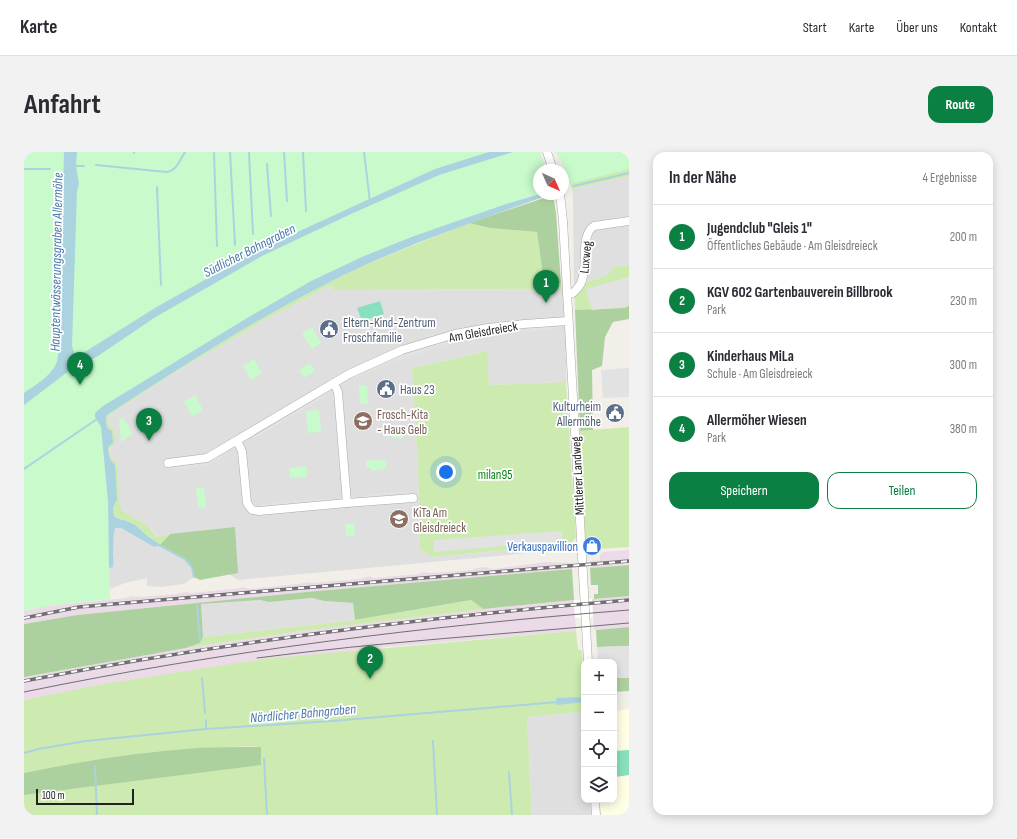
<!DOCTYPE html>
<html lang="de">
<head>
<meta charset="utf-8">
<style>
	:root { --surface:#fff; --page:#f2f2f3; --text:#2b2b33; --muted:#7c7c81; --line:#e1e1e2; --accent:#0b8043 }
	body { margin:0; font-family:"Sofia Sans Condensed",sans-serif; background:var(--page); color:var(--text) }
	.controls { position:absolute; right:12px; bottom:12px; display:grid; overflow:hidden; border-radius:8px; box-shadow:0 2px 10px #0003 }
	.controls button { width:36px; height:36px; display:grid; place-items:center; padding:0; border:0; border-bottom:1px solid var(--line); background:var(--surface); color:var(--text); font:20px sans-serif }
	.compass { position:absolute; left:509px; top:12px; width:36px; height:36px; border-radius:50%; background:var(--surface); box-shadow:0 2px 10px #0003; rotate:135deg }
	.scale { position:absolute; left:12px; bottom:10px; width:98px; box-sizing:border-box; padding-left:4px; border:2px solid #222; border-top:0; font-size:11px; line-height:14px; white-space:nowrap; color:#222; -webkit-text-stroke:3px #fff; paint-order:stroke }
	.you { position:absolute; left:422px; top:320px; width:14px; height:14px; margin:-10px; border:3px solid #fff; border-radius:50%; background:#1a73e8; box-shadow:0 0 0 6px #1a73e833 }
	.badge { display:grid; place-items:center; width:26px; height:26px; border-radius:50%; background:var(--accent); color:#fff; font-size:13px; font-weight:700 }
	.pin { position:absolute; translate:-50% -33px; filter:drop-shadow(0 1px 2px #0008) }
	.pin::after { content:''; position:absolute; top:21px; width:14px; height:12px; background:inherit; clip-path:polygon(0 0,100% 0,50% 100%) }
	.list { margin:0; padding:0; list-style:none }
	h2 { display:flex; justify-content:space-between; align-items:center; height:52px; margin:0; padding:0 16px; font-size:17px }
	h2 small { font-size:13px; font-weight:400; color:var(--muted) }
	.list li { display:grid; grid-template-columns:26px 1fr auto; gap:12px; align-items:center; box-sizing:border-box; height:64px; padding:0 16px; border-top:1px solid var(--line) }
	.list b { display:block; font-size:15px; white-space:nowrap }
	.list p { margin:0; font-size:13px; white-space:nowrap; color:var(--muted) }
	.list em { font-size:13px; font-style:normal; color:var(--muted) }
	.actions { display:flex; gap:8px; padding:12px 16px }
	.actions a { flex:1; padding:9px 0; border:1px solid var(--accent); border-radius:12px; text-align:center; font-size:14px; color:var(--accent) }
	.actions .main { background:var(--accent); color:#fff }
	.icon { flex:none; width:22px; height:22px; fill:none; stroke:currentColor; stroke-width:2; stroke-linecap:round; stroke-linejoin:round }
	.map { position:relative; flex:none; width:605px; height:663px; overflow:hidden; border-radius:12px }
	header { display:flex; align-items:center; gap:24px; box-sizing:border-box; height:56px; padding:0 20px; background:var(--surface); border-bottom:1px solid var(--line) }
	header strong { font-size:19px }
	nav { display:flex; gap:22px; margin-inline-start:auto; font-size:14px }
	.intro { display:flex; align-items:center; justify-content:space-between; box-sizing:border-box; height:96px; padding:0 24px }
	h1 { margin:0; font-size:28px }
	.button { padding:10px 18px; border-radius:12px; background:var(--accent); color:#fff; font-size:14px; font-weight:700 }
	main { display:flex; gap:24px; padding:0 24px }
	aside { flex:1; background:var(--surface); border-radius:12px; box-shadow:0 2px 10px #0003 }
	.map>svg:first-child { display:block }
	.residential { fill:#e0dfdf }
	.industrial { fill:#ebdbe8 }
	.education { fill:#ffffe5 }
	.grass { fill:#cdebb0 }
	.forest { fill:#add19e }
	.park { fill:#c8facc }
	.pitch { fill:#88e0be }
	.parking { fill:#e2e2e2 }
	.water { fill:#aad3df }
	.pier { fill:#fff }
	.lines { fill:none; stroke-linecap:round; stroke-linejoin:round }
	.stream { stroke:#aad3df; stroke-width:2 }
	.street-casing { stroke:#a9a9a9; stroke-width:9 }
	.street { stroke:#fff; stroke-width:8 }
	.tram { stroke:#707070; stroke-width:1 }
	.rail-casing { stroke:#707070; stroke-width:3.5 }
	.rail { stroke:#fff; stroke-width:2; stroke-dasharray:6; stroke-linecap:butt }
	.labels { text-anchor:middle; stroke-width:3.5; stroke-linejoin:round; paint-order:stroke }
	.street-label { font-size:13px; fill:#222; stroke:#fff }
	.service-label { font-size:13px; fill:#4e5e75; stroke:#fff; text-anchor:start }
	.education-label { font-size:13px; fill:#785e54; stroke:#fff; text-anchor:start }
	.park-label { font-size:13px; fill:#0c8416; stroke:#fff }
	.shop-label { font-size:13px; fill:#366cbe; stroke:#fff; text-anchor:end }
	.water-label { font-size:14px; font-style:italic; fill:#4a7aab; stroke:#fff }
</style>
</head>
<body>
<header>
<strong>Karte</strong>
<nav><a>Start</a><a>Karte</a><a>Über uns</a><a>Kontakt</a></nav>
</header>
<div class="intro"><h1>Anfahrt</h1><a class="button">Route</a></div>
<main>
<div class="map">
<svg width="605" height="663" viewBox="0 0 605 663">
	<rect width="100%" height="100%" fill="#f2efe9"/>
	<!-- residential -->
	<g class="residential">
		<path d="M 605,24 L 605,113 L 589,115 L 585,122 L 550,135 L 549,49 L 548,37 Z"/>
		<path d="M 307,133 L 309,138 L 541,137 L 543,184 L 542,230 L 465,233 L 462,199 L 388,216 L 394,312 L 396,397 L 408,405 L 547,392 L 547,397 L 214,428 L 146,382 L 134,385 L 124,374 L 99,359 L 96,354 L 86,305 L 88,277 L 85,273 L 84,264 L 150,221 L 246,165 Z"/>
		<path d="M 90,376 L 97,376 L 130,395 L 136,393 L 161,407 L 168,415 L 170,425 L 160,432 L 136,435 L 123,434 L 123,426 L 101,431 L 86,437 L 86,442 L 83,411 L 90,402 L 88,389 Z"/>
		<path d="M 288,446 L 300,449 L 329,451 L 331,468 L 179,485 L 177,452 L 236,448 L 245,450 Z"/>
		<path d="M 560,560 L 560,648 L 566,648 L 567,663 L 508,663 L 503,565 Z"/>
	</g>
	<!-- industrial -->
	<g class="industrial">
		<path d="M 605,398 L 605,412 L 566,416 L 566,409 L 576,408 L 576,403 L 579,400 Z"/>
		<path d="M 522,410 L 548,411 L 548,417 L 282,440 L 53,463 L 0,472 L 0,459 L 23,454 L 103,446 L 107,444 L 117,445 L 152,442 L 162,440 L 166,441 L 210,437 L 219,435 L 225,437 L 274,432 L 284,430 L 288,431 L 336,427 L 345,424 L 350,426 L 394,422 L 399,420 L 409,421 L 448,418 L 452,416 L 462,415 L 468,417 Z"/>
		<path d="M 605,444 L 605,475 L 570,478 L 568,447 Z"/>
		<path d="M 550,448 L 552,479 L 350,496 L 0,548 L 0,525 L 162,496 L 270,480 L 459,457 Z"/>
	</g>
	<!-- education -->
	<path class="education" d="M 605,557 L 605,663 L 577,663 L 576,648 L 590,648 L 590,559 Z"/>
	<!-- grass -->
	<g class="grass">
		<path d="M 532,0 L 605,0 L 605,24 L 548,37 L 541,16 Z"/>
		<path d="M 445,71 L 466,76 L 513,80 L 520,131 L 537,131 L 537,137 L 309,138 L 307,133 L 246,165 L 150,221 L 84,264 L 85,274 L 90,277 L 92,290 L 86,296 C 85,304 87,307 93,312 L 96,354 L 99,359 L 124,374 L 133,385 L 146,382 L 136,393 C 131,388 125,386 120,381 C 115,377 112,372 105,370 C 99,367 95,367 90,364 L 89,356 L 91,352 L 87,309 L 85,305 L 84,295 L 89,290 L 88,279 L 83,276 L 82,266 L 83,263 C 156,216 228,169 306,130 C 351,107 399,90 445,71 Z"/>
		<path d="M 605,113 L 605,154 L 601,156 L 551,158 L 550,135 L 585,122 L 589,115 Z"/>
		<path d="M 463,199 L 465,233 L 542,230 L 552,385 L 547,392 L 408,405 L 396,397 L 394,312 L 388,216 Z"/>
		<path d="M 605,275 L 605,395 L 572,397 L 572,388 L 561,388 L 556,279 Z"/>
		<path d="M 447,448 L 459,457 L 270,480 L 162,496 L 176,491 L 179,485 L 331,468 Z"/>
		<path d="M 552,479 L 554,497 L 558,499 L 560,531 L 560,560 L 503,565 L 508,663 L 0,663 L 0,643 L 236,613 L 237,595 C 223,594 208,595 194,596 C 129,597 64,608 0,621 L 0,548 L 79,532 L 240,507 Z"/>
	</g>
	<!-- forest -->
	<g class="forest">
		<path d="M 529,43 L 532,61 L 537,131 L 520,131 L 513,80 L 466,76 L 445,71 Z"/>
		<path d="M 605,154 L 605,167 L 589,170 L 581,185 L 578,214 L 568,218 L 569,278 L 556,279 L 551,158 L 601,156 Z"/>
		<path d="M 211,375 L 214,421 L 176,428 L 170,425 L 168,415 L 161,407 L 136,393 L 146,382 Z"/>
		<path d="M 605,413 L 605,444 L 570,447 L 570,442 L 574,442 L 574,433 L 567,433 L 566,416 Z"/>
		<path d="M 548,417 L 550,448 L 459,457 L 447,448 L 331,468 L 329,451 L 300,449 L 288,446 L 245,450 L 236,448 L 177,452 L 179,485 L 176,491 L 162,496 L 0,525 L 0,472 L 53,463 L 282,440 Z"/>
		<path d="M 605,475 L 605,494 L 573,495 L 572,478 Z"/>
		<path d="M 590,526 L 605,526 L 605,539 L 590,540 Z"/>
		<path d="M 237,595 L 237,613 L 0,643 L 0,621 C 57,609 115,600 173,596 C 194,595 216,595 237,595 Z"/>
	</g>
	<!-- park -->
	<g class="park">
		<path d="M 0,0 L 516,0 L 522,18 L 515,18 L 515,42 L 516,42 L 482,52 L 390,84 L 340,104 L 287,129 L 223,166 L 80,254 L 71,261 L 71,265 L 77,274 L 84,350 L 86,447 L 24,454 L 0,459 Z"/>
		<path d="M 532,0 L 605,0 L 605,17 L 546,32 L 541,16 Z"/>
		<path d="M 288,175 L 297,191 L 288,197 L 278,181 Z"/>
		<path d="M 230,207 L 238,221 L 227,228 L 219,214 Z"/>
		<path d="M 286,211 L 291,219 L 280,226 L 275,218 Z"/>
		<path d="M 343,233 L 344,252 L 336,252 L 335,234 Z"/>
		<path d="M 171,243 L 179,258 L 168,264 L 160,250 Z"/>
		<path d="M 295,258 L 297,280 L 284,281 L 282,259 Z"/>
		<path d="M 99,265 L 109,282 L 97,290 L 95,268 Z"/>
		<path d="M 379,274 L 379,286 L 368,286 L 367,283 L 360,283 L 359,276 Z"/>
		<path d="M 361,307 L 362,317 L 347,319 L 347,316 L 343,316 L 342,309 Z"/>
		<path d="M 282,314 L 283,325 L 266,326 L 265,316 Z"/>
		<path d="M 172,336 L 180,336 L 182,355 L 174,356 Z"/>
		<path d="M 330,371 L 331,383 L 322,384 L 321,372 Z"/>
	</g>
	<!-- pitch -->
	<g class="pitch">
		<path d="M 356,149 L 360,162 L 338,169 L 333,156 Z"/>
		<path d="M 605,598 L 605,623 L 591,625 L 590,599 Z"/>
	</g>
	<!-- parking -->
	<g class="parking">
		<path d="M 605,125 L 605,152 L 601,155 L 568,158 L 562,137 Z"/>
		<path d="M 532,173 L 533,177 L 479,181 L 435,189 L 367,211 L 330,227 L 328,224 L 342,216 L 394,196 L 434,184 L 479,177 Z"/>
		<path d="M 605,216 L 605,245 L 579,246 L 577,218 Z"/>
		<path d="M 299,241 L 302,244 L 230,287 L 228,284 Z"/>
		<path d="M 202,299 L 204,302 L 186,313 L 151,318 L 150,314 Z"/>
		<path d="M 383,339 L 383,344 L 339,347 L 339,343 Z"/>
		<path d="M 305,346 L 306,350 L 236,356 L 235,352 Z"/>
		<path d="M 538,379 L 538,389 L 410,400 L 410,388 Z"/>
		<path d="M 605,494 L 605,526 L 590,526 L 590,510 L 574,510 L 573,495 Z"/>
	</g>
	<!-- water -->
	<g class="water">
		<path d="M 40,0 L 53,0 L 52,14 L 55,32 L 53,39 L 48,194 L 51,204 L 56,203 L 131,156 L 232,99 L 411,17 L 465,0 L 489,0 L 415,23 L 327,62 L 238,104 L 130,166 L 74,204 L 60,212 L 50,215 L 0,253 L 0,241 C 11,233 26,225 32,212 C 38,197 32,175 34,159 C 34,155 35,151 36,147 Z"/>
		<path d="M 516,42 L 522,42 L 522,44 C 449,70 375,95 306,130 C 228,169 156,216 83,263 L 82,266 L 83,276 L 88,279 L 89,291 L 84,295 C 85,303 85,308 91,313 L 93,347 L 89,356 L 90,364 C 95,368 99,367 105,370 C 112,372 115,377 120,381 C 125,386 131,388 136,393 L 130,395 L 97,376 L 91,376 C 88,389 90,401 89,415 L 85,416 L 84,350 L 77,275 L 71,265 L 71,261 L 79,254 L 223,166 L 287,129 L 340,104 L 390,84 L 482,52 Z"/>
		<path d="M 560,545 L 560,550 L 533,553 L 532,546 Z"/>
	</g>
	<!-- pier -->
	<path class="pier" d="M 568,447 L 569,465 L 551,466 L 550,448 Z"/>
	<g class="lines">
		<!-- stream -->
		<g class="stream">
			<path d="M 206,0 L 211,93"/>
			<path d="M 260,0 L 263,49"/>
			<path d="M 279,0 L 282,59"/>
			<path d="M 340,0 L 346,50"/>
			<path d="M 110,1 L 110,0"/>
			<path d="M 190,1 L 193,94"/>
			<path d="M 225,1 L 229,82"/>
			<path d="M 243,12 L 247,64"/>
			<path d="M 72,13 L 143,20 C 153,18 156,8 161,0"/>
			<path d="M 51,14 L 60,14"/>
			<path d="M 0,17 L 26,17"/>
			<path d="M 550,34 L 605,21"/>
			<path d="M 133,35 L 137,133"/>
			<path d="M 0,317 L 73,267"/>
			<path d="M 133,392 L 161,407 L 168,415 L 170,425"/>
			<path d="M 173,454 L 176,488"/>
			<path d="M 178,526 L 181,561"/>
			<path d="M 182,568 L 182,577"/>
			<path d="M 409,589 L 413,663"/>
			<path d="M 0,601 L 14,597 L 62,589 L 182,577 L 308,569 L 534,550"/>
			<path d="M 240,607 L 243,663"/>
			<path d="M 71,614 L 73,663"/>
			<path d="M 485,620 L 488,663"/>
		</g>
		<defs>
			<g id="street">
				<path d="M 523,0 L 529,18"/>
				<path d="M 536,42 L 539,69 L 564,510"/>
				<path d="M 543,142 L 549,141 C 552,138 555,135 557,131 C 565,115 555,84 570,74 L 605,69"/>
				<path d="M 310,231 L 314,240 L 323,351 L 389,346"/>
				<path d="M 213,289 L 218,299 L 223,351 L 228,358 L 235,359 L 323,351"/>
				<path d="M 144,311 L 183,306 L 325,222 L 378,198 L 431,182 L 464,176 L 500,172 L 544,169"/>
				<path d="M 571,648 L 572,663"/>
			</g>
		</defs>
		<!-- street casing -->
		<use href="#street" class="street-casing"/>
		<!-- street -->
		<use href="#street" class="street"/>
		<!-- tram -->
		<g class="tram">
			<path d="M 233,506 C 356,490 481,482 605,471"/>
			<path d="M 0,540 C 199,499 402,474 605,458"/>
		</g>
		<defs>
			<g id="rail">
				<path d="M 0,466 L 55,455 L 242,439 L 605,409"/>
				<path d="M 0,529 C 200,490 402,465 605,448"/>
			</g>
		</defs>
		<!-- rail casing -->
		<use href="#rail" class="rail-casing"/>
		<!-- rail -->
		<use href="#rail" class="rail"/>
	</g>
	<!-- icons -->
	<defs>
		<symbol id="civic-disc" viewBox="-11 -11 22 22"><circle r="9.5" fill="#5c6f8a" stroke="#fff"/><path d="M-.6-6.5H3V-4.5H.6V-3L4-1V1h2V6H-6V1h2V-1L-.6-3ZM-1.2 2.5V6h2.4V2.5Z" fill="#fff"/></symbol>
		<symbol id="school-disc" viewBox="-11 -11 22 22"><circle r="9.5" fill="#8d6e63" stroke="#fff"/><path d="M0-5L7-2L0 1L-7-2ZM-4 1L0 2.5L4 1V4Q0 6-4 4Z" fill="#fff"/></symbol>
		<symbol id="shop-disc" viewBox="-11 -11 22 22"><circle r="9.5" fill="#3f7fe0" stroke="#fff"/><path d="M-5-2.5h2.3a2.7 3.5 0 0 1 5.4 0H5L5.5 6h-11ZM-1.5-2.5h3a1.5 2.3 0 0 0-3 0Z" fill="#fff"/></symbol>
	</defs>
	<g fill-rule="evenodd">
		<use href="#civic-disc" x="294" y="166" width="22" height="22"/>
		<use href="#civic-disc" x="351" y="226" width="22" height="22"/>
		<use href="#civic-disc" x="580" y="250" width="22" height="22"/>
		<use href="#school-disc" x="328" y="258" width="22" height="22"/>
		<use href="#school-disc" x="364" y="356" width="22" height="22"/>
		<use href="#shop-disc" x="557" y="383" width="22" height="22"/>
	</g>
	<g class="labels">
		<!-- street labels -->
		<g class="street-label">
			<text transform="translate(561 105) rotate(-84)" y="5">Luxweg</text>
			<text transform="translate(459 179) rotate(-10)" y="5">Am Gleisdreieck</text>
			<text transform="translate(553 324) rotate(-93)" y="5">Mittlerer Landweg</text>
		</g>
		<!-- service labels -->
		<g class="service-label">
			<text x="319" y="175">Eltern-Kind-Zentrum<tspan x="319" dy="15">Froschfamilie</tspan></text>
			<text x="376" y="242">Haus 23</text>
			<text x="577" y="259" text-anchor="end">Kulturheim<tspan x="577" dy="15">Allermöhe</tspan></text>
		</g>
		<!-- education labels -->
		<g class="education-label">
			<text x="353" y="267">Frosch-Kita<tspan x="353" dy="15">- Haus Gelb</tspan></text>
			<text x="389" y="365">KiTa Am<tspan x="389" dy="15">Gleisdreieck</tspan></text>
		</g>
		<!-- park labels -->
		<g class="park-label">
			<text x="471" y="327">milan95</text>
		</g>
		<!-- shop labels -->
		<g class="shop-label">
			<text x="554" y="399">Verkauspavillion</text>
		</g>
		<!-- water labels -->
		<g class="water-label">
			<text transform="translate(225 98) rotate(-27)" y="5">Südlicher Bahngraben</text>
			<text transform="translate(32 110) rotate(-89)" y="5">Hauptentwässerungsgraben Allermöhe</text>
			<text transform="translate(279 561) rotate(-5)" y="5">Nördlicher Bahngraben</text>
		</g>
	</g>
</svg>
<div class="controls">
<button>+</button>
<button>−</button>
<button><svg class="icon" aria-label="locate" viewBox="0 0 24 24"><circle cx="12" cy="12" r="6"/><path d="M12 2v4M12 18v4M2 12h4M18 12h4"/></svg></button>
<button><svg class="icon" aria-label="layers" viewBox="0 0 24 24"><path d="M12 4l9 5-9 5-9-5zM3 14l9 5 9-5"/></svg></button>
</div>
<svg class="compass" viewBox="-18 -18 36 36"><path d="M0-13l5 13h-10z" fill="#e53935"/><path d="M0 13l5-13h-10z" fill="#7c7c81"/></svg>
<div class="scale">100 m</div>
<div class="you"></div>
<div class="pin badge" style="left:522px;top:151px">1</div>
<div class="pin badge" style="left:346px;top:527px">2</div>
<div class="pin badge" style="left:125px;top:289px">3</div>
<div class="pin badge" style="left:56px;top:233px">4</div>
</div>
<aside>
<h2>In der Nähe<small>4 Ergebnisse</small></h2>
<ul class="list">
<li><span class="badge">1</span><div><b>Jugendclub &quot;Gleis 1&quot;</b><p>Öffentliches Gebäude · Am Gleisdreieck</p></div><em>200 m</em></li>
<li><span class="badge">2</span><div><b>KGV 602 Gartenbauverein Billbrook</b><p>Park</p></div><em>230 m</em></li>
<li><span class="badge">3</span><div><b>Kinderhaus MiLa</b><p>Schule · Am Gleisdreieck</p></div><em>300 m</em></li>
<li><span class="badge">4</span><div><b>Allermöher Wiesen</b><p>Park</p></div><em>380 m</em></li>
</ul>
<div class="actions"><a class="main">Speichern</a><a>Teilen</a></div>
</aside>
</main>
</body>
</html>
